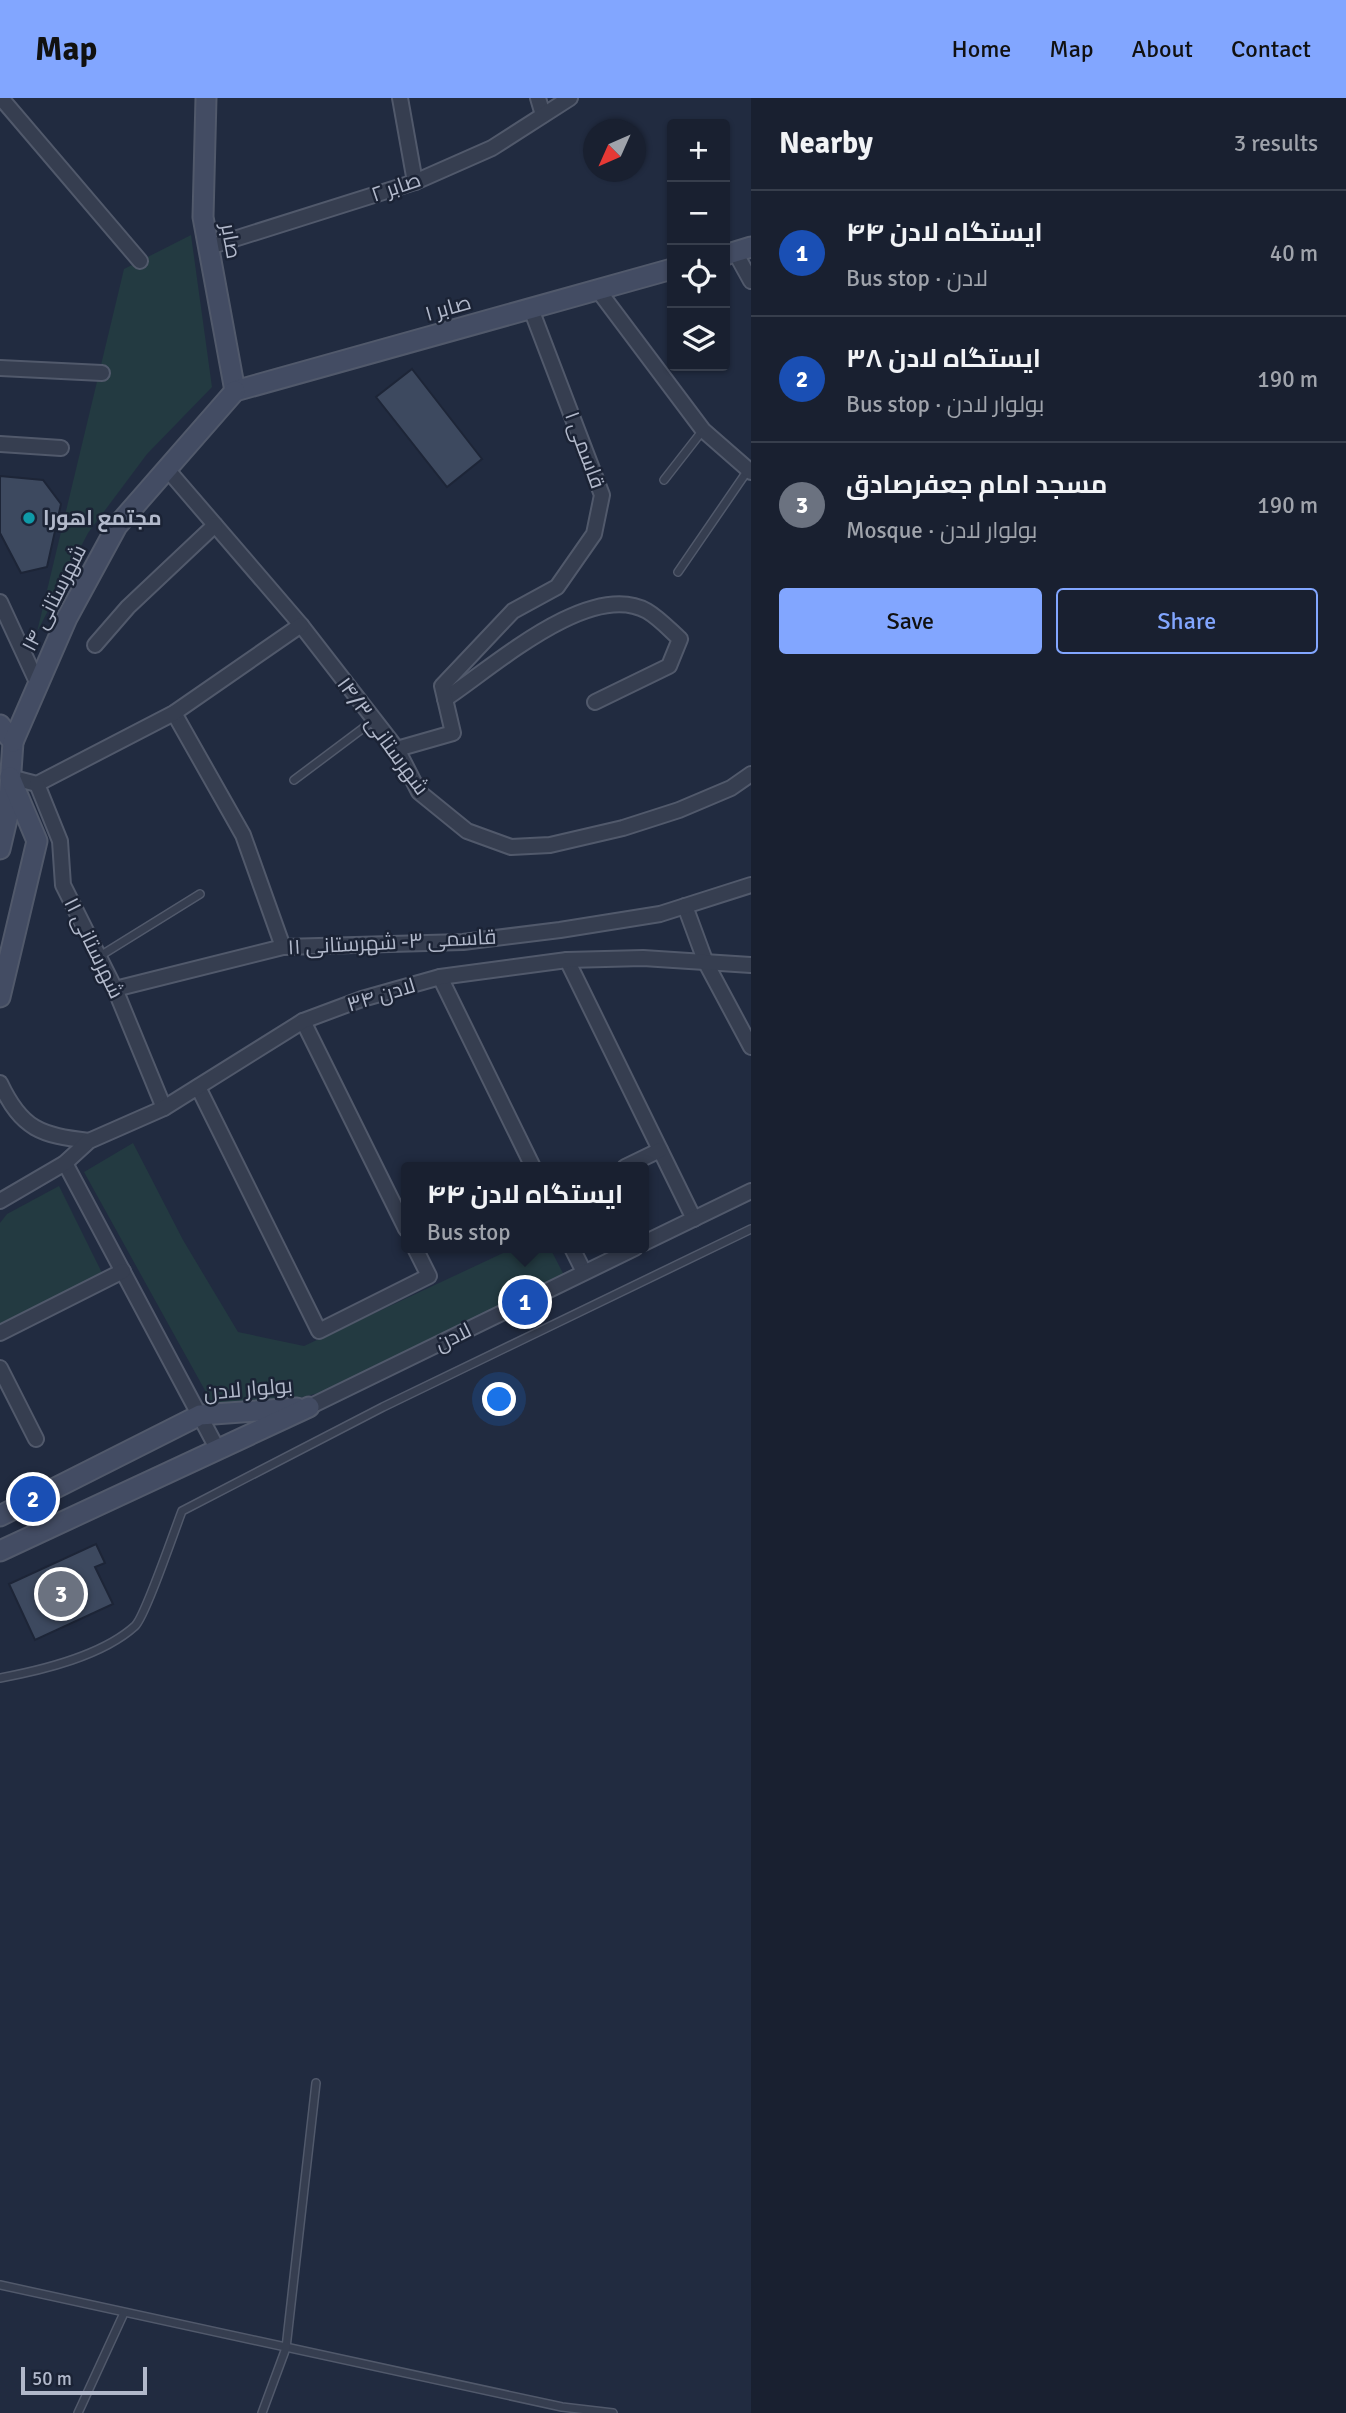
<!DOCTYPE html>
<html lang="en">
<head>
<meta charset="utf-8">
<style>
	:root { --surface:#192030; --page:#262d3c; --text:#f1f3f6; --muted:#9fa3ab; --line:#373e4c; --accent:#82a6ff }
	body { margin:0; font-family:Signika,Cairo,sans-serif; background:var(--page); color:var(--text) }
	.controls { position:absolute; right:21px; top:21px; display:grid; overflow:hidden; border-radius:7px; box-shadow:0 2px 5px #0004 }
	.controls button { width:63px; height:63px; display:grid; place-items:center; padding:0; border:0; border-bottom:2px solid var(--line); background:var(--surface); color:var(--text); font:35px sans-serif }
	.compass { position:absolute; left:583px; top:21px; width:63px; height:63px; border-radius:50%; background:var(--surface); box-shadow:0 2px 5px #0004; rotate:225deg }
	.scale { position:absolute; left:21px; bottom:18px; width:126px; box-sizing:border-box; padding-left:7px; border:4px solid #b2b9cb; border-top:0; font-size:19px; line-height:24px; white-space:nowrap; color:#b2b9cb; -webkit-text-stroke:5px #1b2335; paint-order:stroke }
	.you { position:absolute; left:500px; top:1302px; width:24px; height:24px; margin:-18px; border:5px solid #fff; border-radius:50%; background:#1a73e8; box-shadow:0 0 0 10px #1a73e833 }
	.badge { display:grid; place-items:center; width:46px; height:46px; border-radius:50%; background:var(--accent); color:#fff; font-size:23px; font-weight:700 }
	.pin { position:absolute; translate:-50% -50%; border:4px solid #fff; box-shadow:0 2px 7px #0006 }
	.popup { position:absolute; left:401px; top:1064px; width:248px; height:91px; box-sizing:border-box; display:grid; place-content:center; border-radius:7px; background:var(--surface); filter:drop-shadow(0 2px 5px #0005); font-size:23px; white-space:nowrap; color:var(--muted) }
	.popup b { font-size:26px; color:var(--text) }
	.popup::after { content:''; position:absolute; left:50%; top:100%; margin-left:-14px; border:14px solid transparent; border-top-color:var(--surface) }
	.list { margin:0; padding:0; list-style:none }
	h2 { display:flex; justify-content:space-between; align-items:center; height:91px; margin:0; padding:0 28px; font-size:30px }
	h2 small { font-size:23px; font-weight:400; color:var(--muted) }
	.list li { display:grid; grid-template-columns:46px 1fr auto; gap:21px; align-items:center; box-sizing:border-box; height:126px; padding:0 28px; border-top:2px solid var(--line) }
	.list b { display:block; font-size:26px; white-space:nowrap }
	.list p { margin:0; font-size:23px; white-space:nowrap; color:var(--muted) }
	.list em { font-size:23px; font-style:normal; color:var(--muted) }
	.actions { display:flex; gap:14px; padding:21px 28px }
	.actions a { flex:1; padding:16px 0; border:2px solid var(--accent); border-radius:7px; text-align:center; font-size:24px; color:var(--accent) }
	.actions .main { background:var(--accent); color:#111 }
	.icon { flex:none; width:38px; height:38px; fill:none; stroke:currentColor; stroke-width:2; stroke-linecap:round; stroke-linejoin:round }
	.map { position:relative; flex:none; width:751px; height:2315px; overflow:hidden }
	header { display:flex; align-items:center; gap:42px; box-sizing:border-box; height:98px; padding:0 35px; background:var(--accent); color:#111 }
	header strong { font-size:33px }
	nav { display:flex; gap:38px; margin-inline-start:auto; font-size:24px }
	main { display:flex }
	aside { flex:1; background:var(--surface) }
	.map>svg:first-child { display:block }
	.green { fill:#233a41 }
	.building { fill:#3d495f; stroke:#1d2537; stroke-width:2 }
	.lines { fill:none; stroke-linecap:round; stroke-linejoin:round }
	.lane-casing { stroke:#51596b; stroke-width:10 }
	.street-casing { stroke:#51596b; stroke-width:18 }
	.secondary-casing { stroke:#51596b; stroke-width:23 }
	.lane { stroke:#363e50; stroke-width:7 }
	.street { stroke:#363e50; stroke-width:14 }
	.secondary { stroke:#434c63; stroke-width:19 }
	.culture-dot { fill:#0f9aa8; stroke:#1b2335; stroke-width:2.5 }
	.labels { text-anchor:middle; stroke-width:5; stroke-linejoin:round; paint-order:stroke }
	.street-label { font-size:21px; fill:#b2b9cb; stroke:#1b2335 }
	.poi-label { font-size:21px; font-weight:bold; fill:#b2b9cb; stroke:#1b2335; text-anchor:start }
</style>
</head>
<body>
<header>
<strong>Map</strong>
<nav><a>Home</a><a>Map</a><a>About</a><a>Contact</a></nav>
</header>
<main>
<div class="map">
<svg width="751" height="2315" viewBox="0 0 751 2315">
	<rect width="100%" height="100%" fill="#212b40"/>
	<!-- green -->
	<g class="green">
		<path d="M 191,137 L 212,289 L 147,356 L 88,435 L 37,534 L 124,171 Z"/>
		<path d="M 133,1045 L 183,1142 L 238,1234 L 304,1248 L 514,1150 L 550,1150 L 565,1179 L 338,1290 L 268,1308 L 212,1305 L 84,1074 Z"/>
		<path d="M 59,1088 L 104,1179 L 0,1230 L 0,1125 L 7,1116 Z"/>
	</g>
	<!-- building -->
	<g class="building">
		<path d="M 412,271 L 482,361 L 447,389 L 376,299 Z"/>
		<path d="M 0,378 L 43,382 L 61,406 L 47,469 L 21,475 L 0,435 Z"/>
		<path d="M 96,1446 L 105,1465 L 95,1469 L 113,1506 L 35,1542 L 9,1486 Z"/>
	</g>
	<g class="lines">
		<defs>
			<g id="lane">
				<path d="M 664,382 L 703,332"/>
				<path d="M 678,474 L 748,372"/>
				<path d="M 294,682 L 374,622"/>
				<path d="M 100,858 L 200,796"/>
				<path d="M 0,1580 C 43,1572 102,1558 135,1528 C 145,1519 175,1431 182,1413 L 383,1309 L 751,1131"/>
				<path d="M 0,2187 L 562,2309 L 613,2315"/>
				<path d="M 78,2315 L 124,2215"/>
				<path d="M 262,2315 L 286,2250 L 316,1985"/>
			</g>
			<g id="street">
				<path d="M 1,0 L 140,163"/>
				<path d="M 400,0 L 415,84"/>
				<path d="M 538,0 L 543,17"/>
				<path d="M 209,149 L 415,84 L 492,50 L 570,0"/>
				<path d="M 735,154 L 751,183"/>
				<path d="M 598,192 L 703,332 L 751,374"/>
				<path d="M 0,270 L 102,275"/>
				<path d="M 0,346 L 61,350"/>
				<path d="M 167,371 L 301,527 L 397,651 L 419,694 L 467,733 L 511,749 L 550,747 L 623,730 L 679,712 L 731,690 L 751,676"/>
				<path d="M 0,504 L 37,584"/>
				<path d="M 95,547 L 128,509 L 215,427"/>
				<path d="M 445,601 C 492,570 590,481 647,513 C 659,520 670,532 680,541 L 669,568 L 595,604"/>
				<path d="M 174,615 L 243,737 L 283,849"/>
				<path d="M 397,651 L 453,635 L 442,588 L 513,513 L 557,489 L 594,436 L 602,397 L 531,211"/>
				<path d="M 10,679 L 37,686 L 174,615 L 301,527"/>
				<path d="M 37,686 L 60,743 L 63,787 L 115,891 L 164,1010"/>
				<path d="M 685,808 L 706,865 L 751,949"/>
				<path d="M 567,862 L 694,1121"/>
				<path d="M 440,879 L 533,1069"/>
				<path d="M 115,891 L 283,849 L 463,844 L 560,832 L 660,816 L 751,787"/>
				<path d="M 303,923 L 406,1131"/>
				<path d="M 0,985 C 22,1032 41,1037 89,1043"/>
				<path d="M 198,989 L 319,1233 L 429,1178 L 415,1150"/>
				<path d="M 65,1065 L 218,1352"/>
				<path d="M 625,1069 L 660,1052"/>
				<path d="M 0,1103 L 65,1065 L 89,1043 L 164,1010 L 303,923 L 362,901 L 440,879 L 567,862 L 643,860 L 751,867"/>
				<path d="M 644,1145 L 751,1093"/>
				<path d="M 572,1150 L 584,1174"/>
				<path d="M 0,1235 L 123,1173"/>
				<path d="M 0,1270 L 36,1341"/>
				<path d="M 309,1309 L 635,1150"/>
			</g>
			<g id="secondary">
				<path d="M 206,0 L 203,119 L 235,293"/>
				<path d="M 725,157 L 751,149"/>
				<path d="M 235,293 L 672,171"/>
				<path d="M 0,627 L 13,644 L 8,717 L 0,751"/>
				<path d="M 13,644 L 67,520 L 117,428 L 235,293"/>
				<path d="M 0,899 L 37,743 L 10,679"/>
				<path d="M 0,1418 L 200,1317 L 297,1310"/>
				<path d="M 0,1453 L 309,1309"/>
			</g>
		</defs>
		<!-- lane casing -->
		<use href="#lane" class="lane-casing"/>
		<!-- street casing -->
		<use href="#street" class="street-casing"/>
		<!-- secondary casing -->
		<use href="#secondary" class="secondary-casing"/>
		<!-- lane -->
		<use href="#lane" class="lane"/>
		<!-- street -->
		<use href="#street" class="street"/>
		<!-- secondary -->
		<use href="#secondary" class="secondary"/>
	</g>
	<!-- markers -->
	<circle class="culture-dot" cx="29" cy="420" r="7"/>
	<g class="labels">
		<!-- street labels -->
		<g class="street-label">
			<text transform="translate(396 89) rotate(-19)" y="7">صابر ۲</text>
			<text transform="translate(231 143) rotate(80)" y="7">صابر</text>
			<text transform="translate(448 210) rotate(-16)" y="7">صابر ۱</text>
			<text transform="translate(585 352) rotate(70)" y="7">قاسمی ۱</text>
			<text transform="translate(54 500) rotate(-63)" y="7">شهرستانی ۱۴</text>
			<text transform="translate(383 638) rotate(54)" y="7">شهرستانی ۱۴/۳</text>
			<text transform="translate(392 844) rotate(-3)" y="7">قاسمی ۳- شهرستانی ۱۱</text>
			<text transform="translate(94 850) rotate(64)" y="7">شهرستانی ۱۱</text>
			<text transform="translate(381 897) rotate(-17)" y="7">لادن ۳۴</text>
			<text transform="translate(453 1239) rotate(-26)" y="7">لادن</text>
			<text transform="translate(248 1291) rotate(-5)" y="7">بولوار لادن</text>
		</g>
		<!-- poi labels -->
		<g class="poi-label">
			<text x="43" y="427">مجتمع اهورا</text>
		</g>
	</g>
</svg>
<div class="controls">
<button>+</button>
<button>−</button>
<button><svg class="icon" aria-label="locate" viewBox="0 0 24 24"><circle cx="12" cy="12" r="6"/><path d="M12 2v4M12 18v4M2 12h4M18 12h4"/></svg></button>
<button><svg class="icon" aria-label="layers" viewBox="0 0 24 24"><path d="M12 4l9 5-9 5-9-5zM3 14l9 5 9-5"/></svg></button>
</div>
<svg class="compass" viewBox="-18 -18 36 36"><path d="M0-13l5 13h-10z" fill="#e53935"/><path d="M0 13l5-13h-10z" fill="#9fa3ab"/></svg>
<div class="scale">50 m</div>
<div class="you"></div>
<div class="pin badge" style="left:525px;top:1204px;background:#1a4fb4">1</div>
<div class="popup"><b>ایستگاه لادن ۴۴</b>Bus stop</div>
<div class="pin badge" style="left:33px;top:1401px;background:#1a4fb4">2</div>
<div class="pin badge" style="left:61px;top:1496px;background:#6b7280">3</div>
</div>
<aside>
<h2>Nearby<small>3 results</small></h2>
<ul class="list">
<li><span class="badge" style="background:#1a4fb4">1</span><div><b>ایستگاه لادن ۴۴</b><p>Bus stop · لادن</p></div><em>40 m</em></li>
<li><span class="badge" style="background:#1a4fb4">2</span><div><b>ایستگاه لادن ۳۸</b><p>Bus stop · بولوار لادن</p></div><em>190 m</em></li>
<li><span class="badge" style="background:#6b7280">3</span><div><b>مسجد امام جعفرصادق</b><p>Mosque · بولوار لادن</p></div><em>190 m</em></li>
</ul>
<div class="actions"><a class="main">Save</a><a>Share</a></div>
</aside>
</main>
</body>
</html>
